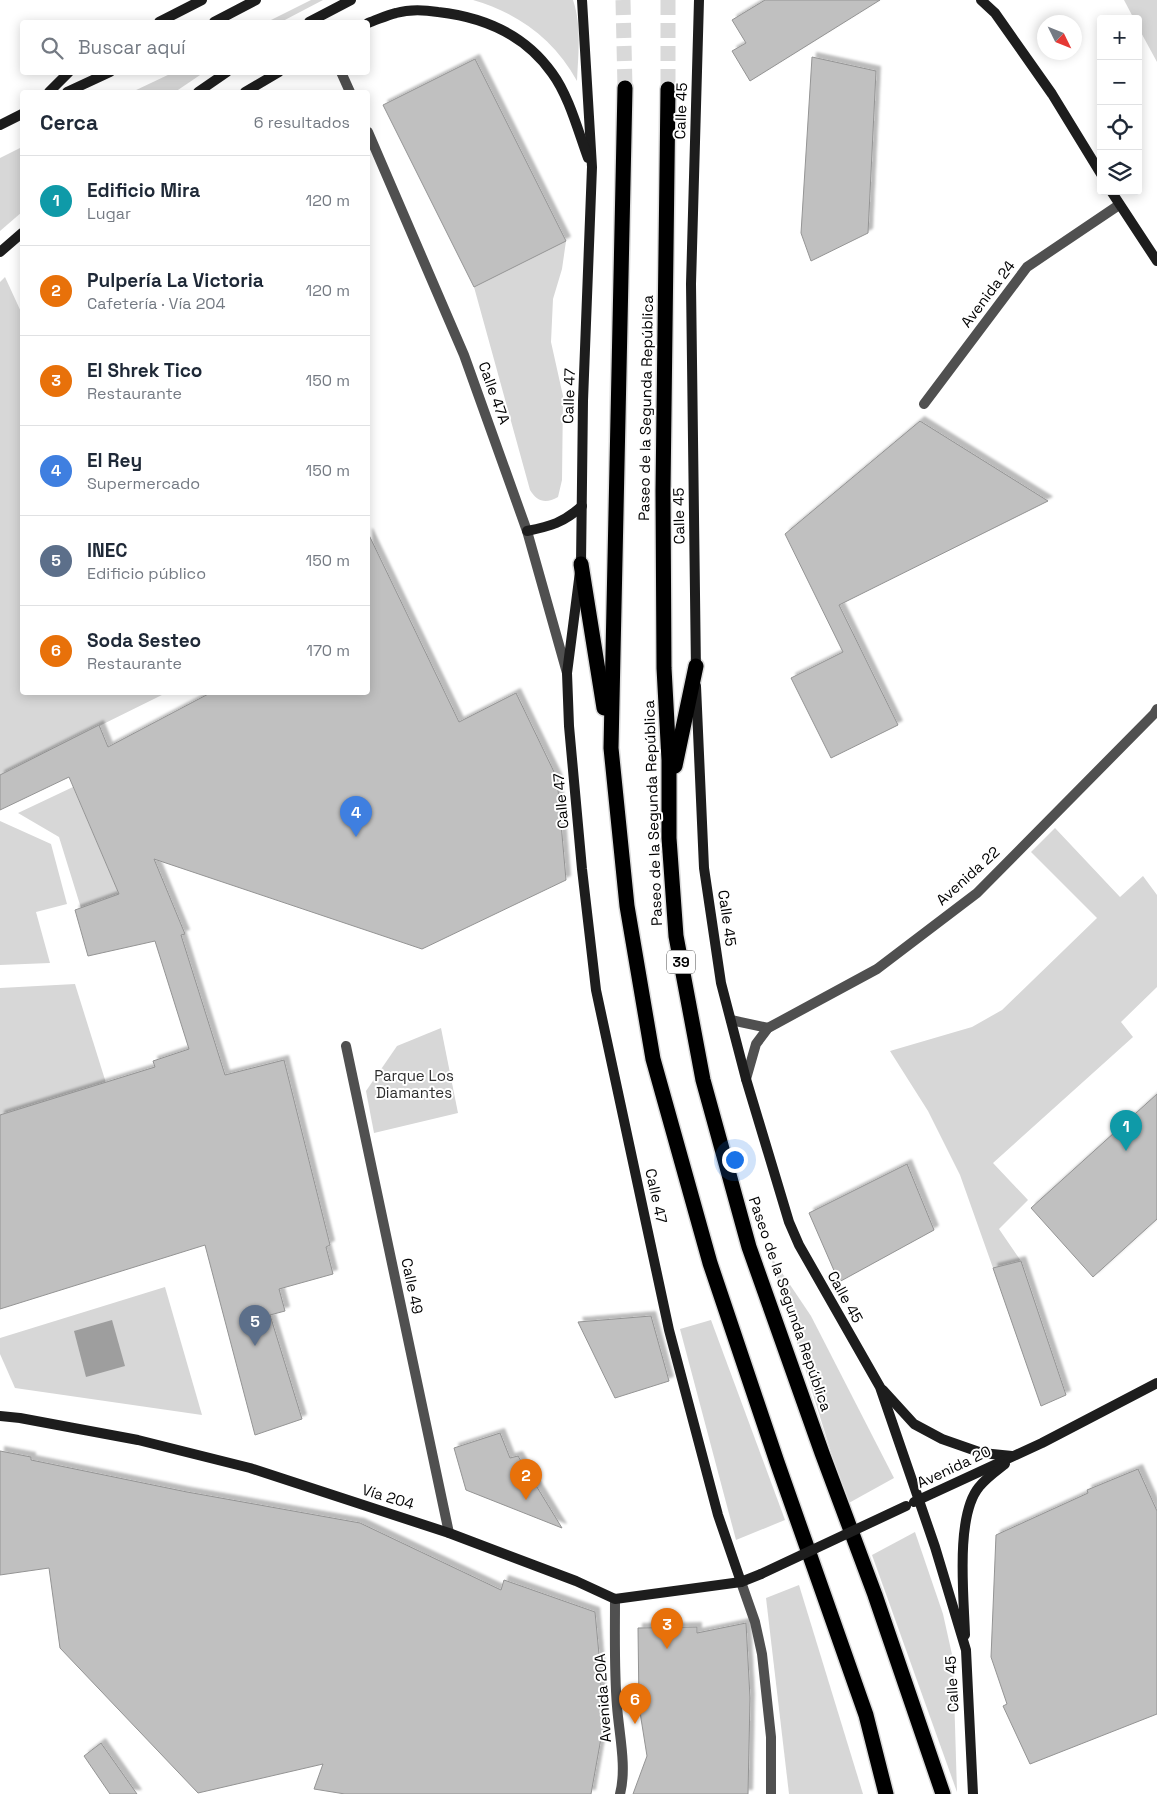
<!DOCTYPE html>
<html lang="es">
<head>
<meta charset="utf-8">
<style>
	:root { --surface:#fff; --page:#f6f6f7; --text:#1f2937; --muted:#747a83; --line:#e0e1e3; --accent:#b45309 }
	body { margin:0; font-family:"Space Grotesk",sans-serif; background:var(--page); color:var(--text) }
	.controls { position:absolute; right:15px; top:15px; display:grid; overflow:hidden; border-radius:5px; box-shadow:0 2px 12px #0003 }
	.controls button { width:45px; height:45px; display:grid; place-items:center; padding:0; border:0; border-bottom:1px solid var(--line); background:var(--surface); color:var(--text); font:25px sans-serif }
	.compass { position:absolute; left:1037px; top:15px; width:45px; height:45px; border-radius:50%; background:var(--surface); box-shadow:0 2px 12px #0003; rotate:133deg }
	.you { position:absolute; left:734px; top:1159px; width:18px; height:18px; margin:-12px; border:4px solid #fff; border-radius:50%; background:#1a73e8; box-shadow:0 0 0 8px #1a73e833 }
	.badge { display:grid; place-items:center; width:32px; height:32px; border-radius:50%; background:var(--accent); color:#fff; font-size:16px; font-weight:700 }
	.pin { position:absolute; translate:-50% -41px; filter:drop-shadow(0 1px 2px #0008) }
	.pin::after { content:''; position:absolute; top:26px; width:18px; height:15px; background:inherit; clip-path:polygon(0 0,100% 0,50% 100%) }
	.list { margin:0; padding:0; list-style:none }
	h2 { display:flex; justify-content:space-between; align-items:center; height:65px; margin:0; padding:0 20px; font-size:21px }
	h2 small { font-size:16px; font-weight:400; color:var(--muted) }
	.list li { display:grid; grid-template-columns:32px 1fr auto; gap:15px; align-items:center; box-sizing:border-box; height:90px; padding:0 20px; border-top:1px solid var(--line) }
	.list b { display:block; font-size:19px; white-space:nowrap }
	.list p { margin:0; font-size:16px; white-space:nowrap; color:var(--muted) }
	.list em { font-size:16px; font-style:normal; color:var(--muted) }
	.icon { flex:none; width:28px; height:28px; fill:none; stroke:currentColor; stroke-width:2; stroke-linecap:round; stroke-linejoin:round }
	.map { position:relative; flex:none; width:1157px; height:1794px; overflow:hidden }
	.search { position:absolute; background:var(--surface); box-shadow:0 2px 12px #0003; left:20px; top:20px; width:350px; height:55px; display:flex; align-items:center; gap:12px; box-sizing:border-box; padding:0 18px; border-radius:5px; color:var(--muted); font-size:19px }
	.panel { position:absolute; background:var(--surface); box-shadow:0 2px 12px #0003; left:20px; top:90px; width:350px; height:605px; border-radius:5px }
	.map>svg:first-child { display:block }
	.green { fill:#d7d7d7 }
	.water { fill:#9e9e9e }
	.building { fill:#c0c0c0; stroke:#949494; filter:url(#shadow) }
	.lines { fill:none; stroke-linecap:round; stroke-linejoin:round }
	.highway-tunnel { stroke:#d9d9d9; stroke-width:15; stroke-dasharray:15 8; stroke-linecap:butt }
	.highway-casing { stroke:#dbdbdb; stroke-width:18 }
	.street { stroke:#505050; stroke-width:10 }
	.secondary { stroke:#1d1d1d; stroke-width:10 }
	.highway { stroke:#000; stroke-width:15 }
	.secondary-bridge { stroke:#1d1d1d; stroke-width:10 }
	.labels { text-anchor:middle; stroke-width:4; stroke-linejoin:round; paint-order:stroke }
	.shield { fill:#fff; stroke:#4c4c4c; stroke-width:1 }
	.shield-label { font-size:14px; font-weight:bold; fill:#000 }
	.street-label { font-size:15px; fill:#000; stroke:#fff }
	.park-label { font-size:15px; fill:#2e2e2e; stroke:#fff }
</style>
</head>
<body>
<div class="map">
<svg width="1157" height="1794" viewBox="0 0 1157 1794">
	<defs>
		<filter id="shadow"><feDropShadow dx="4.5" dy="-4.5" stdDeviation="1" flood-color="#0004"/></filter>
	</defs>
	<rect width="100%" height="100%" fill="#fff"/>
	<!-- green -->
	<g class="green">
		<path d="M 311,0 L 323,0 L 281,22 L 267,22 Z"/>
		<path d="M 473,0 L 573,0 C 582,26 578,55 577,81 C 554,39 518,13 473,0 Z"/>
		<path d="M 1124,0 L 1157,0 L 1157,62 L 1138,27 L 1138,19 L 1134,19 Z"/>
		<path d="M 172,73 L 203,73 L 175,92 L 132,92 Z"/>
		<path d="M 22,147 L 22,212 L 0,231 L 0,158 Z"/>
		<path d="M 566,241 L 562,269 L 553,299 L 551,342 L 563,396 L 562,480 L 558,497 C 546,504 537,502 530,490 L 474,287 Z"/>
		<path d="M 5,277 L 22,314 L 22,692 L 166,693 L 0,775 L 0,282 Z"/>
		<path d="M 73,787 L 119,894 L 81,908 L 59,837 L 18,813 Z"/>
		<path d="M 0,821 L 51,844 L 67,904 L 36,912 L 50,963 L 0,965 Z"/>
		<path d="M 1055,828 L 1120,897 L 1143,876 L 1157,895 L 1157,987 L 1121,1022 L 1133,1037 L 993,1163 L 1028,1200 L 999,1229 L 1021,1261 L 993,1268 L 960,1175 L 928,1111 L 890,1051 L 972,1027 L 1002,1010 L 1097,918 L 1031,852 Z"/>
		<path d="M 75,984 L 106,1083 L 0,1115 L 0,988 Z"/>
		<path d="M 441,1028 L 458,1113 L 374,1133 L 366,1091 L 397,1046 Z"/>
		<path d="M 770,1255 L 811,1316 L 894,1478 L 847,1504 Z"/>
		<path d="M 165,1287 L 202,1415 L 15,1388 L 0,1354 L 0,1338 Z"/>
		<path d="M 711,1320 L 785,1520 L 736,1540 L 680,1329 Z"/>
		<path d="M 915,1532 L 943,1614 L 953,1659 L 957,1792 L 872,1555 Z"/>
		<path d="M 799,1585 L 863,1794 L 789,1794 L 766,1598 Z"/>
	</g>
	<!-- water -->
	<path class="water" d="M 112,1320 L 125,1366 L 86,1377 L 74,1331 Z"/>
	<!-- building -->
	<g class="building">
		<path d="M 765,0 L 880,0 L 750,81 L 732,51 L 746,43 L 732,20 Z"/>
		<path d="M 812,57 L 876,71 L 868,233 L 811,261 L 801,233 Z"/>
		<path d="M 475,59 L 566,241 L 474,287 L 383,105 Z"/>
		<path d="M 920,421 L 1048,501 L 839,605 L 898,725 L 831,758 L 791,678 L 843,652 L 785,534 Z"/>
		<path d="M 368,533 L 459,722 L 516,693 L 557,778 L 566,880 L 422,949 L 154,859 L 185,934 L 181,935 L 225,1075 L 284,1060 L 330,1245 L 326,1247 L 333,1274 L 279,1289 L 285,1311 L 270,1315 L 302,1419 L 255,1435 L 205,1245 L 0,1309 L 0,1115 L 155,1067 L 153,1061 L 189,1049 L 155,941 L 88,956 L 75,910 L 119,894 L 69,777 L 0,810 L 0,775 L 99,725 L 108,747 L 212,692 L 368,692 Z"/>
		<path d="M 1157,1094 L 1157,1219 L 1093,1277 L 1031,1208 Z"/>
		<path d="M 907,1164 L 934,1230 L 839,1282 L 809,1213 Z"/>
		<path d="M 1021,1261 L 1066,1395 L 1041,1406 L 993,1268 Z"/>
		<path d="M 651,1316 L 669,1381 L 615,1398 L 578,1322 Z"/>
		<path d="M 500,1433 L 510,1458 L 518,1456 L 562,1528 L 466,1490 L 454,1448 Z"/>
		<path d="M 0,1451 L 31,1457 L 31,1460 L 187,1492 L 360,1523 L 501,1590 L 504,1580 L 595,1612 L 600,1665 L 603,1727 L 591,1794 L 345,1794 L 314,1789 L 323,1764 L 198,1793 L 60,1648 L 49,1568 L 0,1575 Z"/>
		<path d="M 1138,1469 L 1157,1511 L 1157,1714 L 1030,1764 L 1003,1706 L 1007,1704 L 991,1657 L 996,1535 L 1088,1493 L 1087,1490 Z"/>
		<path d="M 746,1623 L 750,1698 L 748,1794 L 633,1794 L 647,1756 L 639,1706 L 638,1628 L 697,1627 L 697,1633 Z"/>
		<path d="M 101,1743 L 137,1794 L 110,1794 L 84,1756 Z"/>
	</g>
	<g class="lines">
		<!-- highway-tunnel -->
		<g class="highway-tunnel">
			<path d="M 623,0 L 625,88"/>
			<path d="M 668,0 L 668,89"/>
		</g>
		<defs>
			<g id="highway">
				<path d="M 625,88 L 611,748 L 627,906 L 653,1059 L 710,1263 L 777,1462 L 866,1715 L 886,1794"/>
				<path d="M 668,89 L 663,491 L 664,668 L 669,760 L 669,838 L 676,936 L 703,1080 L 749,1247 L 822,1453 L 875,1595 L 943,1794"/>
				<path d="M 581,564 L 604,708"/>
				<path d="M 675,766 L 696,666"/>
			</g>
		</defs>
		<!-- highway casing -->
		<use href="#highway" class="highway-casing"/>
		<!-- street -->
		<g class="street">
			<path d="M 341,72 L 350,92"/>
			<path d="M 368,132 L 464,355 L 527,531 L 567,673"/>
			<path d="M 924,404 L 1027,267 L 1119,205"/>
			<path d="M 731,1020 L 768,1028"/>
			<path d="M 346,1046 L 449,1533"/>
			<path d="M 746,1079 L 756,1044 L 768,1028 L 877,969 L 977,893 L 1154,714 L 1157,709"/>
			<path d="M 741,1582 L 755,1622 L 762,1654 L 771,1737 L 771,1794"/>
			<path d="M 615,1599 C 615,1635 614,1670 617,1706 C 619,1734 627,1767 620,1794"/>
		</g>
		<!-- secondary -->
		<g class="secondary">
			<path d="M 582,0 L 592,167 L 583,401 L 581,564 L 567,673 L 569,726 L 582,869 L 596,990 L 669,1330 L 718,1515 L 741,1582"/>
			<path d="M 981,0 L 995,13 L 1052,94 L 1101,174"/>
			<path d="M 159,22 L 202,0"/>
			<path d="M 214,22 L 256,0"/>
			<path d="M 309,22 L 351,0"/>
			<path d="M 368,23 C 377,20 387,15 396,13 C 410,9 425,10 438,12 C 483,17 525,35 552,73 C 569,96 578,131 588,158"/>
			<path d="M 49,92 L 69,72"/>
			<path d="M 67,92 L 110,72"/>
			<path d="M 198,92 L 227,72"/>
			<path d="M 245,92 L 279,72"/>
			<path d="M 0,125 L 22,114"/>
			<path d="M 1111,191 L 1157,261"/>
			<path d="M 0,252 L 22,233"/>
			<path d="M 527,531 C 551,526 563,523 582,506"/>
			<path d="M 696,671 L 691,284 L 699,0"/>
			<path d="M 696,686 L 704,868 L 721,983 L 746,1079 L 789,1222 L 799,1245 L 880,1387 L 935,1547 L 966,1650 L 973,1794"/>
			<path d="M 883,1390 L 914,1424 L 942,1439 L 982,1453 L 1012,1456"/>
			<path d="M 0,1416 L 20,1418 L 138,1440 L 250,1468 L 449,1533 L 576,1581 L 615,1599 L 741,1582 L 761,1574"/>
			<path d="M 914,1502 L 1042,1443 L 1157,1383"/>
			<path d="M 965,1635 C 964,1598 955,1516 979,1487 C 986,1478 996,1471 1005,1464"/>
		</g>
		<!-- highway -->
		<use href="#highway" class="highway"/>
		<!-- secondary-bridge -->
		<path class="secondary-bridge" d="M 761,1574 L 906,1506"/>
	</g>
	<g class="labels">
		<!-- shield labels -->
		<rect class="shield" x="667" y="950.5" width="28" height="23" rx="4"/>
		<g class="shield-label">
			<text x="681" y="967">39</text>
		</g>
		<!-- street labels -->
		<g class="street-label">
			<text transform="translate(681 111) rotate(-88)" y="5">Calle 45</text>
			<text transform="translate(988 294) rotate(-53)" y="5">Avenida 24</text>
			<text transform="translate(494 393) rotate(70)" y="5">Calle 47A</text>
			<text transform="translate(569 396) rotate(-88)" y="5">Calle 47</text>
			<text transform="translate(646 408) rotate(-89)" y="5">Paseo de la Segunda República</text>
			<text transform="translate(679 516) rotate(-91)" y="5">Calle 45</text>
			<text transform="translate(561 801) rotate(-95)" y="5">Calle 47</text>
			<text transform="translate(653 813) rotate(-92)" y="5">Paseo de la Segunda República</text>
			<text transform="translate(968 876) rotate(-42)" y="5">Avenida 22</text>
			<text transform="translate(727 918) rotate(82)" y="5">Calle 45</text>
			<text transform="translate(656 1196) rotate(78)" y="5">Calle 47</text>
			<text transform="translate(412 1286) rotate(78)" y="5">Calle 49</text>
			<text transform="translate(845 1297) rotate(61)" y="5">Calle 45</text>
			<text transform="translate(790 1304) rotate(71)" y="5">Paseo de la Segunda República</text>
			<text transform="translate(954 1467) rotate(-25)" y="5">Avenida 20</text>
			<text transform="translate(388 1497) rotate(17)" y="5">Vía 204</text>
			<text transform="translate(952 1684) rotate(-93)" y="5">Calle 45</text>
			<text transform="translate(603 1698) rotate(-94)" y="5">Avenida 20A</text>
		</g>
		<!-- park labels -->
		<g class="park-label">
			<text x="414" y="1081">Parque Los<tspan x="414" dy="17">Diamantes</tspan></text>
		</g>
	</g>
</svg>
<div class="controls">
<button>+</button>
<button>−</button>
<button><svg class="icon" aria-label="locate" viewBox="0 0 24 24"><circle cx="12" cy="12" r="6"/><path d="M12 2v4M12 18v4M2 12h4M18 12h4"/></svg></button>
<button><svg class="icon" aria-label="layers" viewBox="0 0 24 24"><path d="M12 4l9 5-9 5-9-5zM3 14l9 5 9-5"/></svg></button>
</div>
<svg class="compass" viewBox="-18 -18 36 36"><path d="M0-13l5 13h-10z" fill="#e53935"/><path d="M0 13l5-13h-10z" fill="#747a83"/></svg>
<div class="you"></div>
<div class="pin badge" style="left:1126px;top:1151px;background:#0f9aa8">1</div>
<div class="pin badge" style="left:526px;top:1500px;background:#e8710a">2</div>
<div class="pin badge" style="left:667px;top:1649px;background:#e8710a">3</div>
<div class="pin badge" style="left:356px;top:837px;background:#3f7fe0">4</div>
<div class="pin badge" style="left:255px;top:1346px;background:#5c6f8a">5</div>
<div class="pin badge" style="left:635px;top:1724px;background:#e8710a">6</div>
<div class="search"><svg class="icon" aria-label="search" viewBox="0 0 24 24"><circle cx="10" cy="10" r="6"/><path d="M15 15l6 6"/></svg>Buscar aquí</div>
<section class="panel">
<h2>Cerca<small>6 resultados</small></h2>
<ul class="list">
<li><span class="badge" style="background:#0f9aa8">1</span><div><b>Edificio Mira</b><p>Lugar</p></div><em>120 m</em></li>
<li><span class="badge" style="background:#e8710a">2</span><div><b>Pulpería La Victoria</b><p>Cafetería · Vía 204</p></div><em>120 m</em></li>
<li><span class="badge" style="background:#e8710a">3</span><div><b>El Shrek Tico</b><p>Restaurante</p></div><em>150 m</em></li>
<li><span class="badge" style="background:#3f7fe0">4</span><div><b>El Rey</b><p>Supermercado</p></div><em>150 m</em></li>
<li><span class="badge" style="background:#5c6f8a">5</span><div><b>INEC</b><p>Edificio público</p></div><em>150 m</em></li>
<li><span class="badge" style="background:#e8710a">6</span><div><b>Soda Sesteo</b><p>Restaurante</p></div><em>170 m</em></li>
</ul>
</section>
</div>
</body>
</html>
